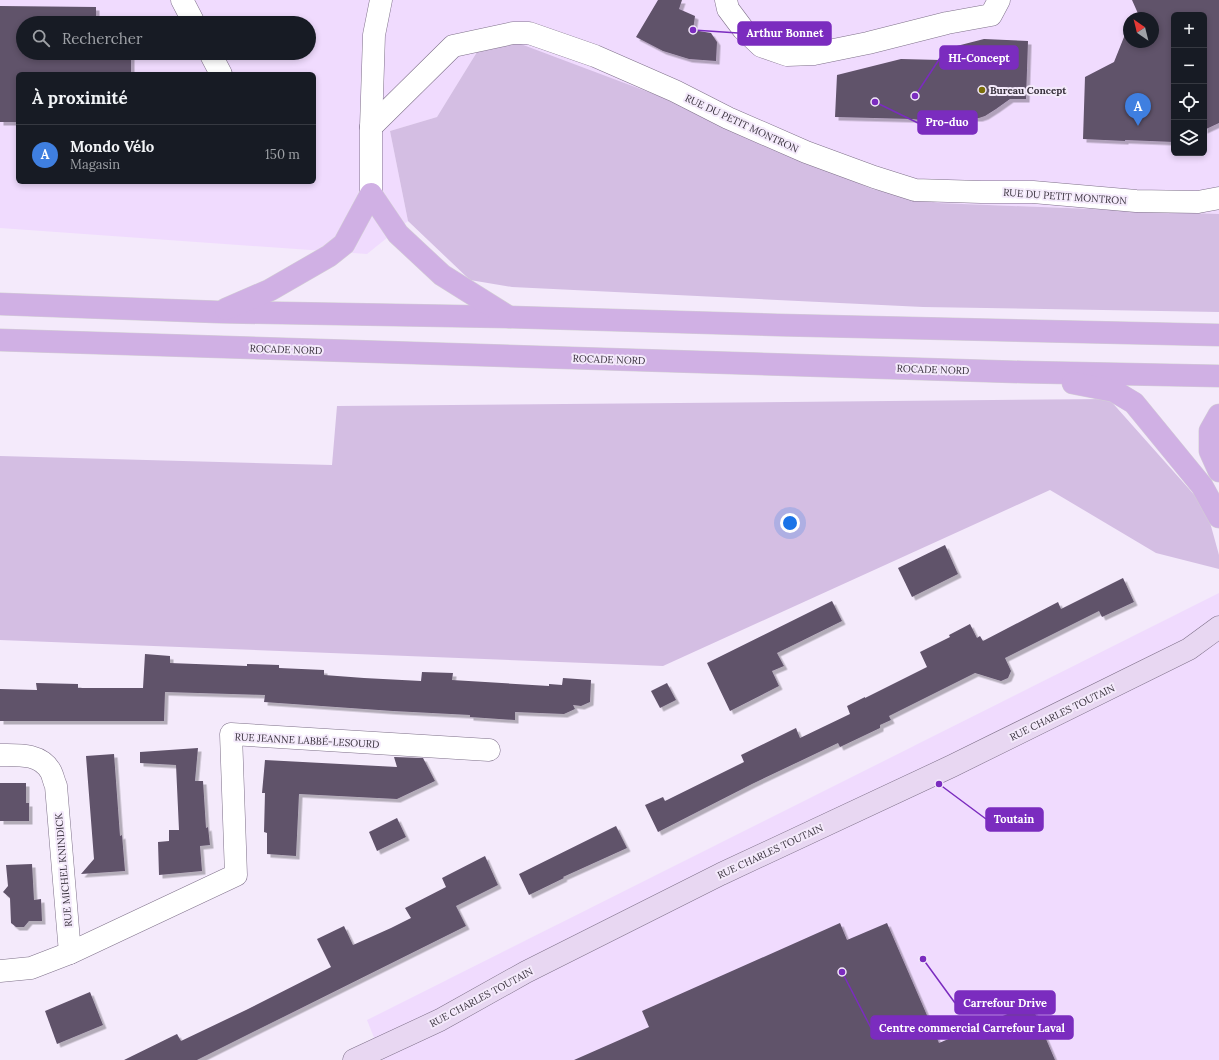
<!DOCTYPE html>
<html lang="fr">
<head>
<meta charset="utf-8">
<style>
	:root { --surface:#171b24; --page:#242831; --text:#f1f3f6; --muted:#9ea1a6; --line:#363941; --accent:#0b8043 }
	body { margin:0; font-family:Lora,serif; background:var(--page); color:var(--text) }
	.controls { position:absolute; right:12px; top:12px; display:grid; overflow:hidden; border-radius:6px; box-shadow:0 2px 6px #0003 }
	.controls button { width:36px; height:36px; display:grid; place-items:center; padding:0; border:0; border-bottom:1px solid var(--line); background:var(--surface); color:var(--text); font:20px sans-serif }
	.compass { position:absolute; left:1123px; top:12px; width:36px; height:36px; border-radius:50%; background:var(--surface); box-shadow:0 2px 6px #0003; rotate:325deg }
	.you { position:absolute; left:790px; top:523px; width:14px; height:14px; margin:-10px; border:3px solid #fff; border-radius:50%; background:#1a73e8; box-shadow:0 0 0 6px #1a73e833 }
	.badge { display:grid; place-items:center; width:26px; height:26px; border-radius:50%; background:var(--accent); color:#fff; font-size:13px; font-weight:700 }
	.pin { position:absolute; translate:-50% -33px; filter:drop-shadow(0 1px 2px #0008) }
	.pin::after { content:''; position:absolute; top:21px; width:14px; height:12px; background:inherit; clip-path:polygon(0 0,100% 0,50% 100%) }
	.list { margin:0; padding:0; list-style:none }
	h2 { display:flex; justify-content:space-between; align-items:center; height:52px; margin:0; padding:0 16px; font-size:17px }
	h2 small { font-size:13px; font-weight:400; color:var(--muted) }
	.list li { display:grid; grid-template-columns:26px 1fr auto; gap:12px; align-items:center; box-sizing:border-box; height:60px; padding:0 16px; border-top:1px solid var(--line) }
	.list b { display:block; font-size:15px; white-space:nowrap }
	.list p { margin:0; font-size:13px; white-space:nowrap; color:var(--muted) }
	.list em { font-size:13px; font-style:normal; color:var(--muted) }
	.icon { flex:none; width:22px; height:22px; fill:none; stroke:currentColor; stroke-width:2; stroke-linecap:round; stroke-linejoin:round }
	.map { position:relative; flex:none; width:1219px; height:1060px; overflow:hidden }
	.search { position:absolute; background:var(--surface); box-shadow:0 2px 6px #0003; left:16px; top:16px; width:300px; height:44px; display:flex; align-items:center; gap:10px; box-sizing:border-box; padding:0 14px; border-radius:22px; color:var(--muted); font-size:15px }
	.panel { position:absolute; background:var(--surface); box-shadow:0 2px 6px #0003; left:16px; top:72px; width:300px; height:112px; border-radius:6px }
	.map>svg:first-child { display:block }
	.built { fill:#f0dbfe; fill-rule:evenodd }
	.green { fill:#d4bee3 }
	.building { fill:#60526a; filter:url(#shadow) }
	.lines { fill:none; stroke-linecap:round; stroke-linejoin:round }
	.street-casing { stroke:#7e7089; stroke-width:23 }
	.secondary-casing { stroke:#7e7089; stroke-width:23 }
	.primary-casing { stroke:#d3d1d4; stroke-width:23 }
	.street { stroke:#fff; stroke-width:22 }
	.secondary { stroke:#e8d7f2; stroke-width:22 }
	.primary { stroke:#d0b0e4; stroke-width:22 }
	.poi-dot { fill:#7a6e0a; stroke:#f4eafb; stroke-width:1.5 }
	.labels { text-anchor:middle; stroke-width:4; stroke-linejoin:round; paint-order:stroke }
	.poi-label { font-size:10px; font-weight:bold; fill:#37303b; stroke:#f4eafb; text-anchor:start }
	.street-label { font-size:10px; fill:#37303b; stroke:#f4eafb }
	.leader { fill:none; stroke:#7b2cbf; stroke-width:1.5 }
	.callout-dot { fill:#7b2cbf; stroke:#f4eafb; stroke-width:1.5 }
	.callout { fill:#7b2cbf; stroke:#7b2cbf; stroke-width:1.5 }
	.callout-label { font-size:11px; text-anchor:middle; font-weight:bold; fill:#fff }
</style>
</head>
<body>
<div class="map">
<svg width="1219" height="1060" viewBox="0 0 1219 1060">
	<defs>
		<filter id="shadow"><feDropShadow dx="3.5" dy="3.5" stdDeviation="0" flood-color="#0004"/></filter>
	</defs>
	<rect width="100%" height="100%" fill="#f4eafb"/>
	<!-- built -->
	<g class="built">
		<path d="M 0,0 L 1219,0 L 1219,214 L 938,203 L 872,189 L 659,96 L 477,52 L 437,117 L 390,131 L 408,221 L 367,254 L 0,228 ZM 1174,15 L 1204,15 L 1204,153 L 1174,153 ZM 1129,18 L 1153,18 L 1153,42 L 1129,42 ZM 23,23 L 309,23 L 309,53 L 23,53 ZM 18,74 L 314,74 L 314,182 L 18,182 Z"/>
		<path d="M 1219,593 L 1219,1060 L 383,1060 L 367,1020 Z"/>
	</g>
	<!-- green -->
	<g class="green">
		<path d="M 518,43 L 659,96 L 872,189 L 938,203 L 1219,214 L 1219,312 L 923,307 L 512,287 L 470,280 L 408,221 L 390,131 L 437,117 L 477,52 Z"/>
		<path d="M 1109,399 L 1206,508 L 1219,555 L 1219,569 L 1156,553 L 1050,490 L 663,666 L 0,640 L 0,456 L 332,465 L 337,406 Z"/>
	</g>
	<!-- building -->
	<g class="building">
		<path d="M 658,0 L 682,0 L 679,9 L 695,16 L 693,30 L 711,33 L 717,42 L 716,61 L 689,59 L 663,51 L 636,37 Z"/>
		<path d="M 1132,0 L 1219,0 L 1219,123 L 1204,130 L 1204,15 L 1174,15 L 1174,142 L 1125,140 L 1125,141 L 1083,139 L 1085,77 L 1114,62 L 1126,32 L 1129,30 L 1129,42 L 1153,42 L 1153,18 L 1140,18 Z"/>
		<path d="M 0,6 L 96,7 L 96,23 L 23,23 L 23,53 L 95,53 L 95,55 L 131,55 L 131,74 L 18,74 L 18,122 L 0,122 Z"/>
		<path d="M 984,39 L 1028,41 L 1026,99 L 1010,99 L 996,109 L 985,116 L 979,118 L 963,118 L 963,122 L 928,121 L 912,119 L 835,117 L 837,75 L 901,59 L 940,60 L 941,50 Z"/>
		<path d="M 945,545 L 958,574 L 912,597 L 898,568 Z"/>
		<path d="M 1123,578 L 1134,602 L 1102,617 L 1099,611 L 1005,658 L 1011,671 L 1008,678 L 1001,681 L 975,673 L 889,716 L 891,720 L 880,725 L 880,728 L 840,747 L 838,743 L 752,784 L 658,832 L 645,805 L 663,797 L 665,801 L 744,762 L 741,755 L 796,728 L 800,738 L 850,714 L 847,706 L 865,697 L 865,698 L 927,667 L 920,652 L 950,637 L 949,635 L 970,624 L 977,638 L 980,636 L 983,641 L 1058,602 L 1061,609 Z"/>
		<path d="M 832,601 L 842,621 L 777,653 L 784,666 L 772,671 L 779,686 L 730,711 L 707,663 Z"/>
		<path d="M 145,654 L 170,656 L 170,663 L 247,666 L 247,664 L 279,665 L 279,668 L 324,670 L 324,675 L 364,678 L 421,681 L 422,672 L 453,673 L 452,680 L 549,686 L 549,684 L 562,685 L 563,678 L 591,680 L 590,702 L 581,706 L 573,705 L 575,709 L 564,714 L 515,712 L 515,720 L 470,717 L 470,715 L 393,711 L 264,702 L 265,695 L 165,692 L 164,721 L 0,721 L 0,689 L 37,690 L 36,683 L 78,684 L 78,688 L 143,688 Z"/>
		<path d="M 667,683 L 676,700 L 660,708 L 651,691 Z"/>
		<path d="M 198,748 L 195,781 L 203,781 L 206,828 L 208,827 L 210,845 L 200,846 L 202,871 L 159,875 L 158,842 L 169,841 L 169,830 L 179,830 L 176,765 L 140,763 L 140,752 Z"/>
		<path d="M 114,754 L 120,836 L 122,835 L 125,871 L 81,874 L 94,859 L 86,756 Z"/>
		<path d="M 394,757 L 423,758 L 435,781 L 397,799 L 299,794 L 296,856 L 267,854 L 267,833 L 264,832 L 265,793 L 262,793 L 265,760 L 397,767 Z"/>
		<path d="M 0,783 L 26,783 L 26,803 L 29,803 L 29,821 L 0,821 Z"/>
		<path d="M 397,818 L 406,837 L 377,851 L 369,832 Z"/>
		<path d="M 616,826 L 627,848 L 563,877 L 564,878 L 529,895 L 519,874 Z"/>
		<path d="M 485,856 L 498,885 L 456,906 L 466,926 L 197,1060 L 124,1060 L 177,1034 L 181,1041 L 246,1010 L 331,967 L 317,939 L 344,926 L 353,945 L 391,928 L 411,918 L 405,908 L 446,887 L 442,878 Z"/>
		<path d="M 32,864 L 34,900 L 41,899 L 42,921 L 29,921 L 24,927 L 16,927 L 11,923 L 10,898 L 3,892 L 8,886 L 6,865 Z"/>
		<path d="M 840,923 L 847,940 L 887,923 L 939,1043 L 1031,1004 L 1055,1060 L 574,1060 L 649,1027 L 642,1011 Z"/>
		<path d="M 90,992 L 103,1025 L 57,1044 L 45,1011 Z"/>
	</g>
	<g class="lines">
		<defs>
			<g id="street">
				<path d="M 182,0 L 194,23"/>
				<path d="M 726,0 L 728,9 L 743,29 L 761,46 L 787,55 L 814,54 L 868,43 L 947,23 L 991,15 L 999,0"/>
				<path d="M 210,53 L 221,74"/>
				<path d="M 371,127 L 453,46 L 513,33 L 529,33 L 595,56 L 675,91 L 728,118 L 806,152 L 874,177 L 915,190 L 981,192 L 1033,192 L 1136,201 L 1198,202 L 1219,198"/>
				<path d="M 371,194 L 371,127 L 374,35 L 381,0"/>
				<path d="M 0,755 C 18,755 41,753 51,772 C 53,776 54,782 56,786 L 70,953 L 31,968 L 0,971"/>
				<path d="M 70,953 L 236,875 L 231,734 L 489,750"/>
			</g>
			<path id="secondary" d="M 354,1060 L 440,1020 L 526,972 L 721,874 L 952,766 L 1189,649 L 1219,627"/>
			<g id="primary">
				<path d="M 0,304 L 219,312 L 509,317 L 778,325 L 1219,335"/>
				<path d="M 226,309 L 270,290 L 329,256 L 344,244 L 371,194 L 398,234 L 442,275 L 509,317"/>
				<path d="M 0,340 L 1021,372 L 1219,376"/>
				<path d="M 1073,383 L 1114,391 L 1134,403 L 1202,486 L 1219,517"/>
				<path d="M 1219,415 L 1210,431 L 1210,451 L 1219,471"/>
			</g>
		</defs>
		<!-- street casing -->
		<use href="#street" class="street-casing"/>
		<!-- secondary casing -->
		<use href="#secondary" class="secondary-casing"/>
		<!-- primary casing -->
		<use href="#primary" class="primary-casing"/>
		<!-- street -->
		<use href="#street" class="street"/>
		<!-- secondary -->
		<use href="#secondary" class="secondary"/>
		<!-- primary -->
		<use href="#primary" class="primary"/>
	</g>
	<!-- markers -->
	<circle class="poi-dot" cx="982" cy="90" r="4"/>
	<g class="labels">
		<!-- poi labels -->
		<g class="poi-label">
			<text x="990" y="94">Bureau Concept</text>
		</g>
		<!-- street labels -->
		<g class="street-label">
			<text transform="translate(742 123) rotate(25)" y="4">RUE DU PETIT MONTRON</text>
			<text transform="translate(1065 196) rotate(4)" y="4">RUE DU PETIT MONTRON</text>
			<text transform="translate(286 349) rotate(2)" y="4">ROCADE NORD</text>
			<text transform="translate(609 359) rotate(2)" y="4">ROCADE NORD</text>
			<text transform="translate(933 369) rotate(2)" y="4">ROCADE NORD</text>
			<text transform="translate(1062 712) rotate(-26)" y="4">RUE CHARLES TOUTAIN</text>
			<text transform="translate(307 740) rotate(3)" y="4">RUE JEANNE LABBÉ-LESOURD</text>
			<text transform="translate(770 851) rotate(-25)" y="4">RUE CHARLES TOUTAIN</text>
			<text transform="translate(63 870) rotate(-95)" y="4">RUE MICHEL KNINDICK</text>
			<text transform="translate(481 997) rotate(-28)" y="4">RUE CHARLES TOUTAIN</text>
		</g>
	</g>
	<!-- callouts -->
	<path class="leader" d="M693 30L738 33M915 96L940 58M875 102L918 123M939 784L986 819M923 959L955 1003M842 972L871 1028"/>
	<g class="callout-dot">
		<circle cx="693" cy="30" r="4"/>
		<circle cx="915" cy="96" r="4"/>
		<circle cx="875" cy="102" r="4"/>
		<circle cx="939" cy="784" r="4"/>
		<circle cx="923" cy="959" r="4"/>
		<circle cx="842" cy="972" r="4"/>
	</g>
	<g class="callout">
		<rect x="738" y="22" width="93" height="23" rx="4"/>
		<rect x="940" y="46" width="78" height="23" rx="4"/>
		<rect x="918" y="111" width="59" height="23" rx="4"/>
		<rect x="986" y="808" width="57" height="23" rx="4"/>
		<rect x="955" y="991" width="100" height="23" rx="4"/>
		<rect x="871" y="1016" width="202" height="23" rx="4"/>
	</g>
	<g class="callout-label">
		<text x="785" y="37">Arthur Bonnet</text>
		<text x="979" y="62">HI-Concept</text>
		<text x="947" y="126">Pro-duo</text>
		<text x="1014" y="823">Toutain</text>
		<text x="1005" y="1007">Carrefour Drive</text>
		<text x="972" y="1032">Centre commercial Carrefour Laval</text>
	</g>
</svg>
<div class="controls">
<button>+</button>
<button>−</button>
<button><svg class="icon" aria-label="locate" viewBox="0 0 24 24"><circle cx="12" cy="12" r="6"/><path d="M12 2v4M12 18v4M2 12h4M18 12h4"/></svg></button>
<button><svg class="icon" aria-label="layers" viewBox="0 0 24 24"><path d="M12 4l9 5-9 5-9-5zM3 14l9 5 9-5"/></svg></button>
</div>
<svg class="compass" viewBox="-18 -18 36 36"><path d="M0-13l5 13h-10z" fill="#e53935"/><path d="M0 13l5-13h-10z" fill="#9ea1a6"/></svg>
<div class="you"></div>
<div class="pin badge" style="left:1138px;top:126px;background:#3f7fe0">A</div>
<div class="search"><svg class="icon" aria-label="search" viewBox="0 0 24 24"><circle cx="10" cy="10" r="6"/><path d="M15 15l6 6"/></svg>Rechercher</div>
<section class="panel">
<h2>À proximité<small></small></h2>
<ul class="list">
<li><span class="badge" style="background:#3f7fe0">A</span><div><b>Mondo Vélo</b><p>Magasin</p></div><em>150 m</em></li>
</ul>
</section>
</div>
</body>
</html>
